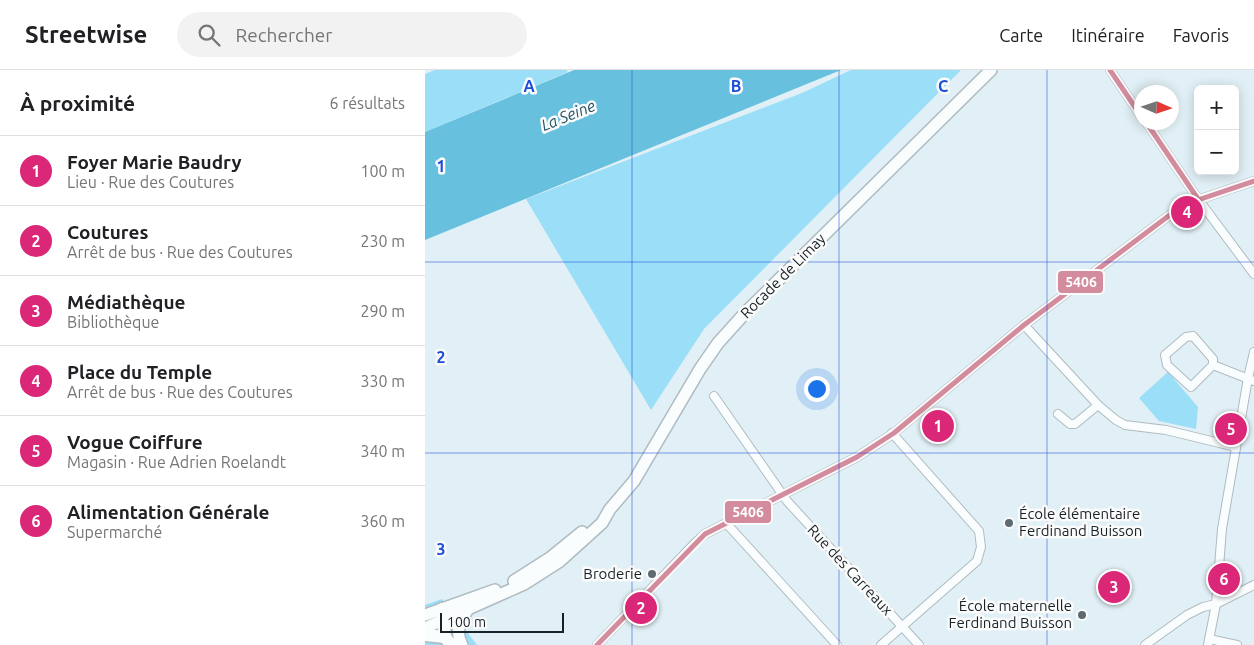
<!DOCTYPE html>
<html lang="fr">
<head>
<meta charset="utf-8">
<style>
	:root { --surface:#fff; --page:#f2f2f2; --text:#202124; --muted:#757577; --line:#e0e0e0; --accent:#db2777 }
	body { margin:0; font-family:Ubuntu,sans-serif; background:var(--page); color:var(--text) }
	.controls { position:absolute; right:15px; top:15px; display:grid; overflow:hidden; border-radius:8px; box-shadow:0 2px 12px #0003 }
	.controls button { width:45px; height:45px; display:grid; place-items:center; padding:0; border:0; border-bottom:1px solid var(--line); background:var(--surface); color:var(--text); font:25px sans-serif }
	.compass { position:absolute; left:709px; top:15px; width:45px; height:45px; border-radius:50%; background:var(--surface); box-shadow:0 2px 12px #0003; rotate:93deg }
	.scale { position:absolute; left:15px; bottom:12px; width:124px; box-sizing:border-box; padding-left:5px; border:2px solid #162227; border-top:0; font-size:14px; line-height:18px; white-space:nowrap; color:#162227; -webkit-text-stroke:4px #fbfbfb; paint-order:stroke }
	.you { position:absolute; left:391px; top:318px; width:18px; height:18px; margin:-12px; border:4px solid #fff; border-radius:50%; background:#1a73e8; box-shadow:0 0 0 8px #1a73e833 }
	.badge { display:grid; place-items:center; width:32px; height:32px; border-radius:50%; background:var(--accent); color:#fff; font-size:16px; font-weight:700 }
	.pin { position:absolute; translate:-50% -50%; border:2px solid #fff; box-shadow:0 1px 5px #0006 }
	.list { margin:0; padding:0; list-style:none }
	h2 { display:flex; justify-content:space-between; align-items:center; height:65px; margin:0; padding:0 20px; font-size:21px }
	h2 small { font-size:16px; font-weight:400; color:var(--muted) }
	.list li { display:grid; grid-template-columns:32px 1fr auto; gap:15px; align-items:center; box-sizing:border-box; height:70px; padding:0 20px; border-top:1px solid var(--line) }
	.list b { display:block; font-size:19px; white-space:nowrap }
	.list p { margin:0; font-size:16px; white-space:nowrap; color:var(--muted) }
	.list em { font-size:16px; font-style:normal; color:var(--muted) }
	.icon { flex:none; width:28px; height:28px; fill:none; stroke:currentColor; stroke-width:2; stroke-linecap:round; stroke-linejoin:round }
	.map { position:relative; flex:none; width:829px; height:575px; overflow:hidden }
	header { display:flex; align-items:center; gap:30px; box-sizing:border-box; height:70px; padding:0 25px; background:var(--surface); border-bottom:1px solid var(--line) }
	header strong { font-size:24px }
	nav { display:flex; gap:28px; margin-inline-start:auto; font-size:18px }
	.search { width:350px; height:45px; background:var(--page); display:flex; align-items:center; gap:12px; box-sizing:border-box; padding:0 18px; border-radius:28px; color:var(--muted); font-size:19px }
	main { display:flex }
	aside { flex:1; background:var(--surface) }
	.map>svg:first-child { display:block }
	.green { fill:#9adef8 }
	.water { fill:#66c0de }
	.lines { fill:none; stroke-linecap:round; stroke-linejoin:round }
	.minor-casing { stroke:#afbbc0; stroke-width:10 }
	.secondary-casing { stroke:#afbbc0; stroke-width:14 }
	.primary-casing { stroke:#afbbc0; stroke-width:15 }
	.minor { stroke:#fafdfe; stroke-width:8 }
	.secondary { stroke:#fafdfe; stroke-width:11 }
	.primary { stroke:#fafdfe; stroke-width:12 }
	.bus-1-casing { stroke:#fbfbfb; stroke-width:9 }
	.bus-1 { stroke:#d38c9e; stroke-width:5 }
	.grid { fill:none; stroke:#1d4ed8; stroke-width:1; stroke-opacity:0.55 }
	.poi-dot { fill:#5d6a6f; stroke:#fbfbfb; stroke-width:2 }
	.labels { text-anchor:middle; stroke-width:5; stroke-linejoin:round; paint-order:stroke }
	.street-label { font-size:15px; fill:#162227; stroke:#fbfbfb }
	.poi-label { font-size:15px; fill:#162227; stroke:#fbfbfb; text-anchor:end }
	.water-label { font-size:16px; font-style:italic; fill:#235365; stroke:#fbfbfb }
	.grid-label { font-size:16px; text-anchor:middle; font-weight:bold; fill:#1d4ed8; stroke:#fbfbfb; stroke-width:5; stroke-linejoin:round; paint-order:stroke }
	.line-badge { stroke:#fbfbfb; stroke-width:2 }
	.badge-label { font-size:14px; text-anchor:middle; font-weight:bold; fill:#fff }
</style>
</head>
<body>
<header>
<strong>Streetwise</strong>
<div class="search"><svg class="icon" aria-label="search" viewBox="0 0 24 24"><circle cx="10" cy="10" r="6"/><path d="M15 15l6 6"/></svg>Rechercher</div>
<nav><a>Carte</a><a>Itinéraire</a><a>Favoris</a></nav>
</header>
<main>
<aside>
<h2>À proximité<small>6 résultats</small></h2>
<ul class="list">
<li><span class="badge">1</span><div><b>Foyer Marie Baudry</b><p>Lieu · Rue des Coutures</p></div><em>100 m</em></li>
<li><span class="badge">2</span><div><b>Coutures</b><p>Arrêt de bus · Rue des Coutures</p></div><em>230 m</em></li>
<li><span class="badge">3</span><div><b>Médiathèque</b><p>Bibliothèque</p></div><em>290 m</em></li>
<li><span class="badge">4</span><div><b>Place du Temple</b><p>Arrêt de bus · Rue des Coutures</p></div><em>330 m</em></li>
<li><span class="badge">5</span><div><b>Vogue Coiffure</b><p>Magasin · Rue Adrien Roelandt</p></div><em>340 m</em></li>
<li><span class="badge">6</span><div><b>Alimentation Générale</b><p>Supermarché</p></div><em>360 m</em></li>
</ul>
</aside>
<div class="map">
<svg width="829" height="575" viewBox="0 0 829 575">
	<rect width="100%" height="100%" fill="#e1f0f6"/>
	<!-- green -->
	<g class="green">
		<path d="M 10,0 L 141,0 L 143,2 L 0,62 L 0,4 Z"/>
		<path d="M 426,0 L 536,0 L 279,259 L 226,340 L 101,129 L 377,23 Z"/>
		<path d="M 743,302 L 773,337 L 771,359 L 734,351 L 714,328 Z"/>
		<path d="M 17,529 L 52,575 L 0,575 L 0,535 Z"/>
	</g>
	<!-- water -->
	<path class="water" d="M 149,0 L 416,0 L 0,170 L 0,62 Z"/>
	<g class="lines">
		<defs>
			<g id="minor">
				<path d="M 685,0 L 716,46"/>
				<path d="M 721,52 L 773,129 L 829,204"/>
				<path d="M 599,255 L 673,335 L 691,350 L 700,355 L 741,360 L 811,377"/>
				<path d="M 788,295 L 766,317 L 742,295 L 740,285 L 761,267 L 768,266 L 788,289 L 788,295 L 829,311"/>
				<path d="M 289,326 L 362,431 L 494,575"/>
				<path d="M 633,344 L 645,354 L 650,354 L 673,335"/>
				<path d="M 301,453 L 412,575"/>
				<path d="M 784,569 L 812,575"/>
				<path d="M 172,575 L 270,473 L 280,464 L 432,387 L 469,363 L 599,255 L 758,135 L 829,111"/>
				<path d="M 456,575 L 552,491 L 556,477 L 554,461 L 467,363"/>
				<path d="M 720,575 L 762,545 L 778,537 L 791,534 L 829,515"/>
				<path d="M 783,575 L 791,534 L 797,459 L 823,308 L 829,282"/>
			</g>
			<g id="secondary">
				<path d="M 89,511 L 125,488 L 157,462"/>
				<path d="M 0,545 L 70,520"/>
				<path d="M 0,558 L 99,514 L 135,491 L 177,453 L 185,439 L 209,411 L 275,299 L 293,273 L 321,242 L 566,0"/>
				<path d="M 37,575 C 29,560 36,554 42,540"/>
			</g>
			<g id="primary">
				<path d="M 17,539 L 20,567 L 26,575"/>
				<path d="M 0,565 L 20,567"/>
			</g>
		</defs>
		<!-- minor casing -->
		<use href="#minor" class="minor-casing"/>
		<!-- secondary casing -->
		<use href="#secondary" class="secondary-casing"/>
		<!-- primary casing -->
		<use href="#primary" class="primary-casing"/>
		<!-- minor -->
		<use href="#minor" class="minor"/>
		<!-- secondary -->
		<use href="#secondary" class="secondary"/>
		<!-- primary -->
		<use href="#primary" class="primary"/>
		<defs>
			<g id="bus-1">
				<path d="M 685,0 L 716,46"/>
				<path d="M 721,52 L 773,129"/>
				<path d="M 172,575 L 280,464 L 432,387 L 469,363 L 599,255 L 758,135 L 829,111"/>
			</g>
		</defs>
		<!-- bus-1 casing -->
		<use href="#bus-1" class="bus-1-casing"/>
		<!-- bus-1 -->
		<use href="#bus-1" class="bus-1"/>
	</g>
	<!-- grid -->
	<path class="grid" d="M 207,0 L 207,575M 414,0 L 414,575M 622,0 L 622,575M 0,192 L 829,192M 0,383 L 829,383"/>
	<!-- markers -->
	<g class="poi-dot">
		<circle cx="584" cy="453" r="5"/>
		<circle cx="227" cy="504" r="5"/>
		<circle cx="657" cy="545" r="5"/>
	</g>
	<g class="labels">
		<!-- street labels -->
		<g class="street-label">
			<text transform="translate(358 206) rotate(-45)" y="5">Rocade de Limay</text>
			<text transform="translate(425 500) rotate(47)" y="5">Rue des Carreaux</text>
		</g>
		<!-- poi labels -->
		<g class="poi-label">
			<text x="594" y="449" text-anchor="start">École élémentaire<tspan x="594" dy="17">Ferdinand Buisson</tspan></text>
			<text x="217" y="509">Broderie</text>
			<text x="647" y="541">École maternelle<tspan x="647" dy="17">Ferdinand Buisson</tspan></text>
		</g>
		<!-- water labels -->
		<g class="water-label">
			<text transform="translate(143 45) rotate(-22)" y="6">La Seine</text>
		</g>
	</g>
	<g class="grid-label">
		<text x="104" y="22">A</text>
		<text x="311" y="22">B</text>
		<text x="518" y="22">C</text>
		<text x="16" y="102">1</text>
		<text x="16" y="293">2</text>
		<text x="16" y="485">3</text>
	</g>
	<g class="line-badge">
		<rect x="632" y="200" width="47" height="24" rx="5" fill="#d38c9e"/>
		<rect x="299" y="430" width="48" height="24" rx="5" fill="#d38c9e"/>
	</g>
	<g class="badge-label">
		<text x="656" y="217">5406</text>
		<text x="323" y="447">5406</text>
	</g>
</svg>
<div class="controls">
<button>+</button>
<button>−</button>
</div>
<svg class="compass" viewBox="-18 -18 36 36"><path d="M0-13l5 13h-10z" fill="#e53935"/><path d="M0 13l5-13h-10z" fill="#757577"/></svg>
<div class="scale">100 m</div>
<div class="you"></div>
<div class="pin badge" style="left:513px;top:356px">1</div>
<div class="pin badge" style="left:216px;top:538px">2</div>
<div class="pin badge" style="left:689px;top:517px">3</div>
<div class="pin badge" style="left:762px;top:142px">4</div>
<div class="pin badge" style="left:806px;top:359px">5</div>
<div class="pin badge" style="left:799px;top:509px">6</div>
</div>
</main>
</body>
</html>
